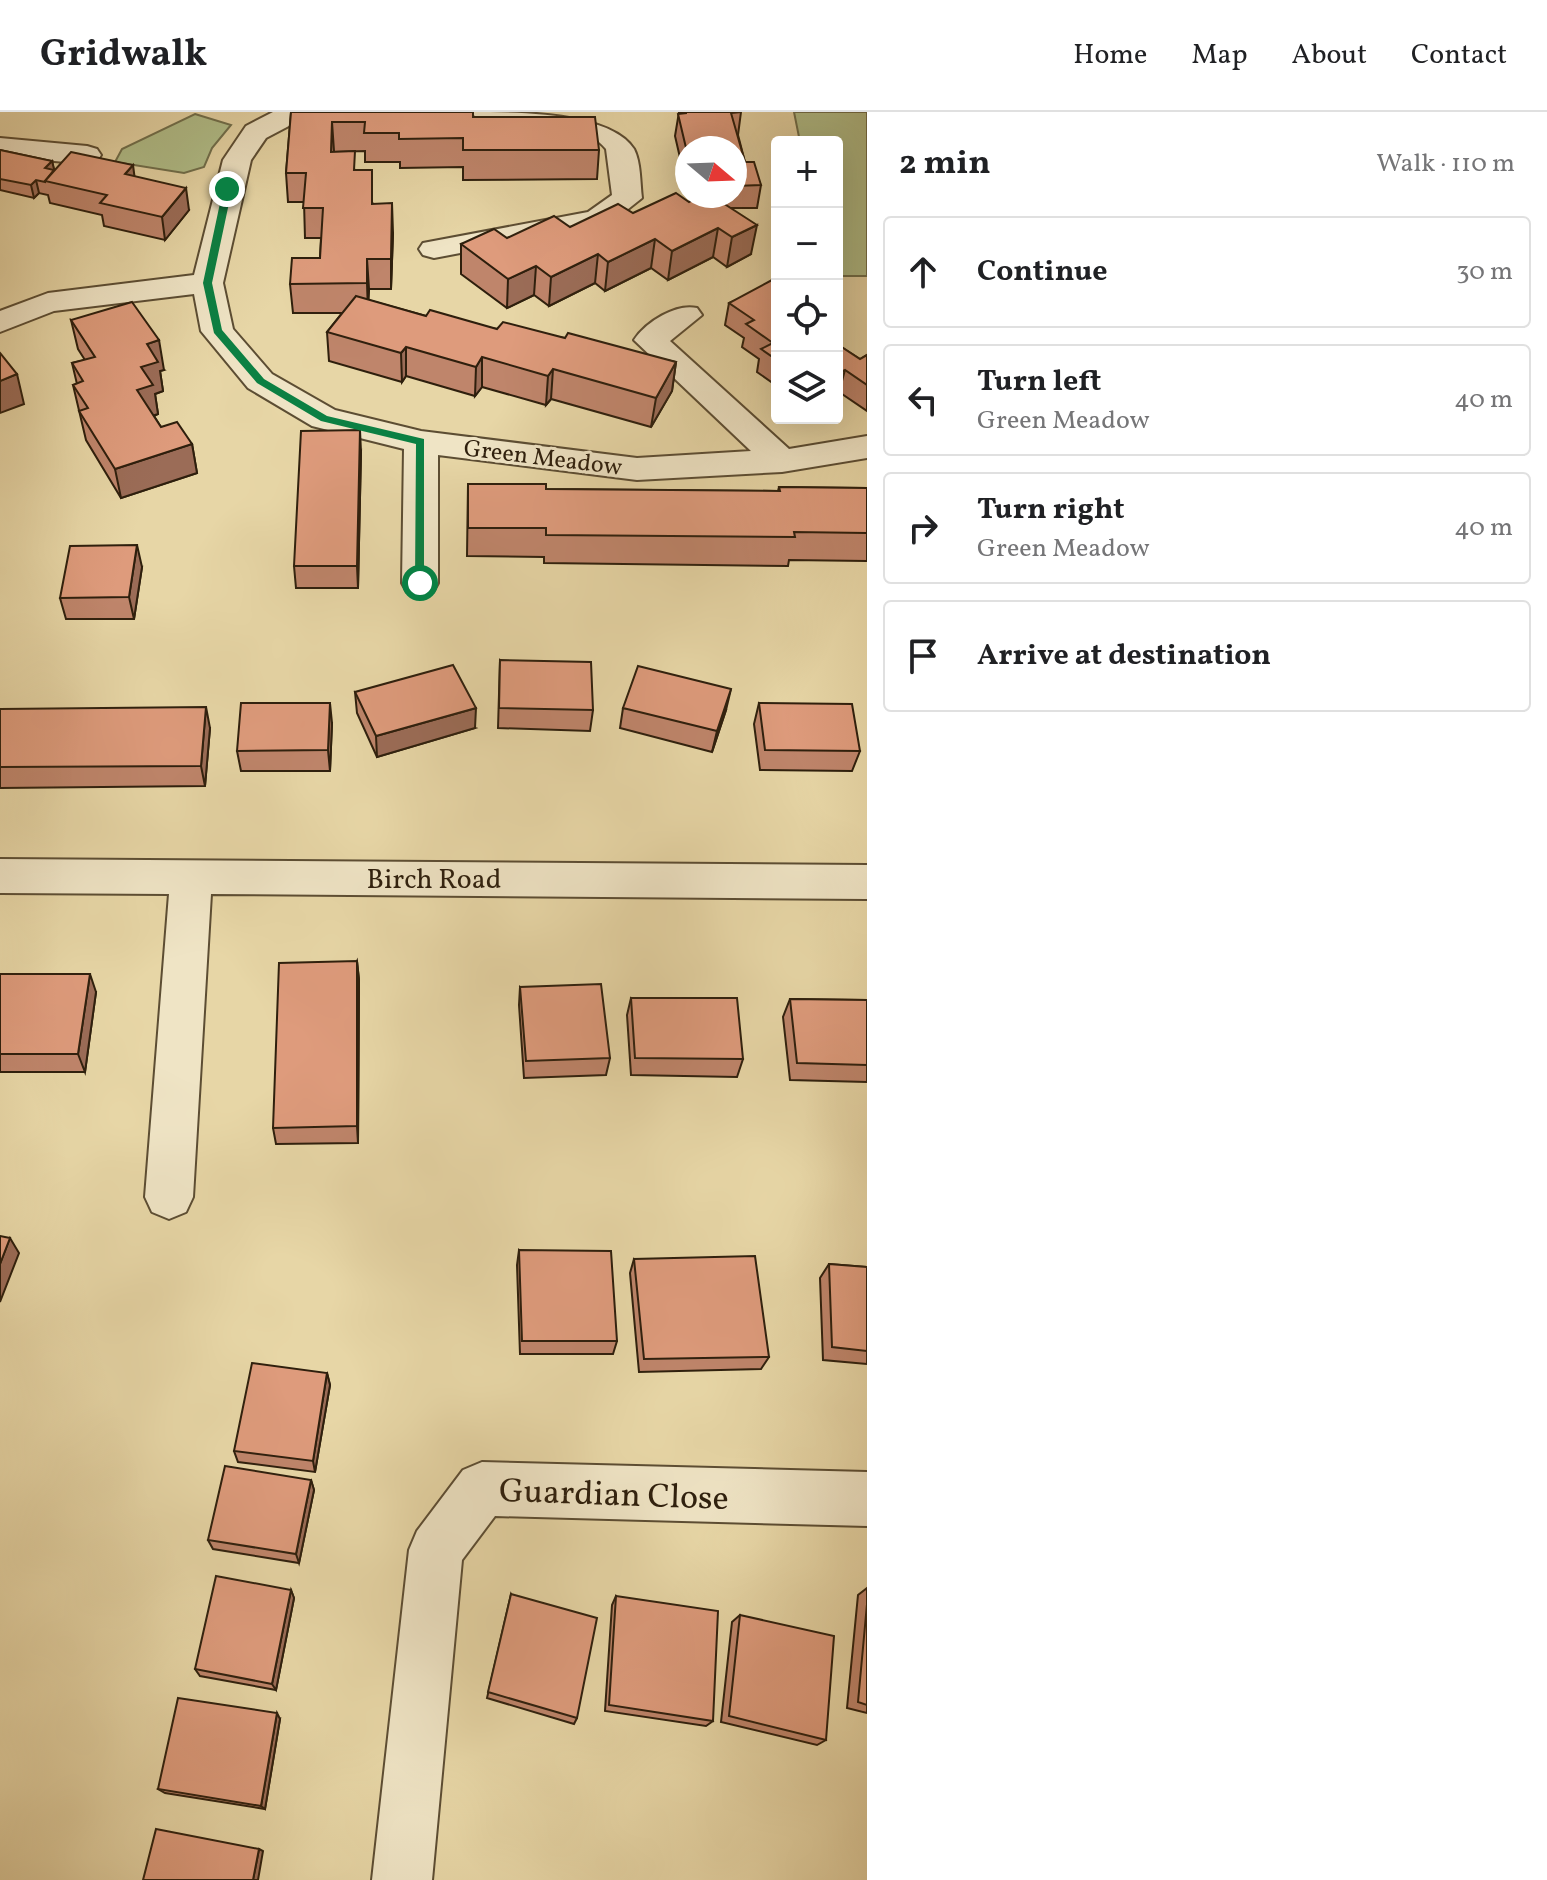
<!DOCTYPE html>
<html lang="en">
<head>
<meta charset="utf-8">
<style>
	:root { --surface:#fff; --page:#f2f2f2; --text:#202124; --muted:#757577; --line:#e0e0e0 }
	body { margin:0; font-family:Vollkorn,serif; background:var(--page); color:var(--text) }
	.controls { position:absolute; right:24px; top:24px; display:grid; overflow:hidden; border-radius:8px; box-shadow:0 8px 32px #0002 }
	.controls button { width:72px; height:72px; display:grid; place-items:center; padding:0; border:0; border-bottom:2px solid var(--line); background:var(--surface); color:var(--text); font:40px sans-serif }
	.compass { position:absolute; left:675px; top:24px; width:72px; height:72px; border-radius:50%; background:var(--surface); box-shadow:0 8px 32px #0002; rotate:109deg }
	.stop { position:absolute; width:24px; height:24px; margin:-18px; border:6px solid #0b8043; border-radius:50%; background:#fff }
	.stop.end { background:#0b8043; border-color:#fff; box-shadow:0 2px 8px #0008 }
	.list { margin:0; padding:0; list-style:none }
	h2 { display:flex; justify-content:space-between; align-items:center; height:104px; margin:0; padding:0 32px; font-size:34px }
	h2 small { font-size:26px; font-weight:400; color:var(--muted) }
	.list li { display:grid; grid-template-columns:52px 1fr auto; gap:24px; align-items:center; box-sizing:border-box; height:112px; margin:0 16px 16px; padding:0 16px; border:2px solid var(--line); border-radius:8px }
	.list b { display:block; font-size:30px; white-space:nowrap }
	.list p { margin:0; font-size:26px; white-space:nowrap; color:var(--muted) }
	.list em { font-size:26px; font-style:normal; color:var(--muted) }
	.icon { flex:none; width:44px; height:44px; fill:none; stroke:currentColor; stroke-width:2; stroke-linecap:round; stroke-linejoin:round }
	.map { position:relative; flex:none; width:867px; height:1768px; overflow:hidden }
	header { display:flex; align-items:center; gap:48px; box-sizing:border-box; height:112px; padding:0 40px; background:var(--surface); border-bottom:2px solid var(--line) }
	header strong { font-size:38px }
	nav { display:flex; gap:44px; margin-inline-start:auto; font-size:28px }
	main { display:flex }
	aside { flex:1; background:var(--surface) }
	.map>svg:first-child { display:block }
	.green { fill:#b1bf8a; stroke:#706f4c; stroke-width:2 }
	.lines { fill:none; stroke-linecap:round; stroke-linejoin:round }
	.minor-casing { stroke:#5c4d33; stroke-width:4 }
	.minor { fill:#efe4c5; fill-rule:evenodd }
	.wall { fill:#bf856b; stroke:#2e1f0d; stroke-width:2 }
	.shaded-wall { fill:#9b6c57; stroke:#2e1f0d; stroke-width:2 }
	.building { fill:#de9b7c; stroke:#2e1f0d; stroke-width:2 }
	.route { fill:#0b8043 }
	.labels { text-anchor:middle; stroke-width:6; stroke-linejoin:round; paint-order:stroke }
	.far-street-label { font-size:24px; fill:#2e1f0d; stroke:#efe4c5 }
	.street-label { font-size:28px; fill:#2e1f0d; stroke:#efe4c5 }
	.near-street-label { font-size:34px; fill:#2e1f0d; stroke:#efe4c5 }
</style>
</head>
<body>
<header>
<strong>Gridwalk</strong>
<nav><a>Home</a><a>Map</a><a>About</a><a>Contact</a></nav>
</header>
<main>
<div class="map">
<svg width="867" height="1768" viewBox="0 0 867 1768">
	<rect width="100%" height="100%" fill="#e7d6a6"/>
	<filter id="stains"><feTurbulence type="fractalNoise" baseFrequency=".0025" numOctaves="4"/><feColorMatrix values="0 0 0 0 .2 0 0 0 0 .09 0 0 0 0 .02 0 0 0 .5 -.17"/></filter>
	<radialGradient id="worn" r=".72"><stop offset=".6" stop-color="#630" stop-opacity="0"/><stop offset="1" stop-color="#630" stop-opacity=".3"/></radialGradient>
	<!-- green -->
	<g class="green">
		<path d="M 794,0 L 867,0 L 867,164 L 837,164 L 837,30 L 800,30 Z"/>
		<path d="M 195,2 L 231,13 L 212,36 L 204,55 L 184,61 L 115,50 L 122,37 Z"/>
	</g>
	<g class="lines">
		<defs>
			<g id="minor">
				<path d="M 273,0 L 308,0 L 304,6 L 266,26 L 251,48 L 223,171 L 233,217 L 272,262 L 335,298 L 421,319 L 637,346 L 751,339 L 634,228 C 646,210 676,191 697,196 L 702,203 L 670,229 L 789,337 L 867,324 L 867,346 L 782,360 L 637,368 L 438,343 L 438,471 L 433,480 L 420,484 L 407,480 L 402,471 L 404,337 L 312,314 L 248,276 L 201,219 L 194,182 L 54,199 L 0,220 L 0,199 L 48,181 L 194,163 L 223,48 L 246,14 Z"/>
				<path d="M 472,0 C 518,0 611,0 634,37 C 641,51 640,70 642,86 L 608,113 L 434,146 L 423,143 L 419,137 L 423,131 L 588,100 L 612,83 L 606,37 C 582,6 521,11 486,8 L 476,6 Z"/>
				<path d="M 0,26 L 87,34 L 97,37 L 101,43 L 97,49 L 87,52 L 0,44 Z"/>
				<path d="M 0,747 L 867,753 L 867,787 L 211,782 L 193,1085 L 186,1100 L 169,1107 L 152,1100 L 145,1085 L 169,782 L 0,781 Z"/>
				<path d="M 482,1350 L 867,1360 L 867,1414 L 495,1404 L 462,1448 L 432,1768 L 372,1768 L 409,1438 L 417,1419 L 463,1358 Z"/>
			</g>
		</defs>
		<!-- minor casing -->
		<use href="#minor" class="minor-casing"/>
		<!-- minor -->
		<use href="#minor" class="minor"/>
	</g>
	<!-- wall -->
	<g class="wall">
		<path d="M 291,0 L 473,5 L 599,38 L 597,67 L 463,68 L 463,55 L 400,56 L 400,50 L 365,50 L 365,39 L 334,40 L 355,58 L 373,92 L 393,121 L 391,177 L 369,177 L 368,188 L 426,204 L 497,217 L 565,226 L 676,250 L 672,279 L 651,315 L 551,287 L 546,293 L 482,275 L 475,284 L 406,264 L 402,270 L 329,249 L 327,220 L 342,201 L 293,201 L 290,172 L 320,146 L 321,126 L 305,126 L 304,90 L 288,90 L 286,61 Z"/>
		<path d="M 679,0 L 741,0 L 738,23 L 745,50 L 761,73 L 757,96 L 732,96 L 751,142 L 727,155 L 713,145 L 668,168 L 651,156 L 605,179 L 595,171 L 549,194 L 534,183 L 507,196 L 461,162 L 461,132 L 507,126 L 570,115 L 689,90 L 700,84 L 735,84 L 735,36 L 687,36 L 687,76 L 675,24 Z"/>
		<path d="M 0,38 L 52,49 L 54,58 L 134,65 L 189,98 L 165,128 L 104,114 L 102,103 L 50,91 L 48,83 L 39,81 L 34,86 L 0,78 Z"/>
		<path d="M 777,171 L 777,274 L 757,260 L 759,247 L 742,235 L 744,226 L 725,213 L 729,191 Z"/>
		<path d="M 71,208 L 164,258 L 160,259 L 163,279 L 155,282 L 158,302 L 154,304 L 161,315 L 192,332 L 197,361 L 121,386 L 86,328 L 73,273 L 77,272 L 72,251 L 85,248 L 78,237 Z"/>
		<path d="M 837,232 L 860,247 L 867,243 L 867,299 L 839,280 L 837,282 Z"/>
		<path d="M 361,340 L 358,476 L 296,476 L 294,454 Z"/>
		<path d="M 468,372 L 546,377 L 778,379 L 779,375 L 867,376 L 867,449 L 789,448 L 788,454 L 544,451 L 544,445 L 467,444 Z"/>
		<path d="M 142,455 L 134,507 L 66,507 L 60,486 Z"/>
		<path d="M 500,548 L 593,598 L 590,619 L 498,616 Z"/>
		<path d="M 355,580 L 475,616 L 377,645 L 357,601 Z"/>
		<path d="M 759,591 L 860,639 L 852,659 L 760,658 L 754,612 Z"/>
		<path d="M 623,596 L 726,598 L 712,640 L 620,616 Z"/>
		<path d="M 0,597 L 210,616 L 205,674 L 0,676 Z"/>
		<path d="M 332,611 L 330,659 L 241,659 L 237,639 Z"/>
		<path d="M 357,849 L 359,868 L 358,1031 L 276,1032 L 273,1016 Z"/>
		<path d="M 0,862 L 96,880 L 85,960 L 0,960 Z"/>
		<path d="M 520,875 L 610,946 L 606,963 L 524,966 L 519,893 Z"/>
		<path d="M 631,886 L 743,947 L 737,965 L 631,963 L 627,903 Z"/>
		<path d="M 790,887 L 867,888 L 867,970 L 790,968 L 783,905 Z"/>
		<path d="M 519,1138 L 617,1229 L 613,1242 L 520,1242 L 517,1153 Z"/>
		<path d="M 634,1147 L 769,1245 L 761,1257 L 639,1260 L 630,1161 Z"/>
		<path d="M 829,1152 L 867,1155 L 867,1252 L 823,1248 L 820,1166 Z"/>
		<path d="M 327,1261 L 330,1273 L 315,1360 L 238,1350 L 234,1339 Z"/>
		<path d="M 311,1368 L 314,1378 L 299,1451 L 213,1437 L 208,1428 Z"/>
		<path d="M 867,1476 L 867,1601 L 847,1596 L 858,1483 Z"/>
		<path d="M 291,1478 L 294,1486 L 276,1578 L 200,1564 L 195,1557 Z"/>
		<path d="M 511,1482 L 577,1606 L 574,1612 L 487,1586 Z"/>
		<path d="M 616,1484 L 713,1609 L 706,1614 L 605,1599 L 612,1493 Z"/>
		<path d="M 740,1503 L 826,1628 L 817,1633 L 721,1610 L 732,1510 Z"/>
		<path d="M 280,1607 L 265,1697 L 165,1681 L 158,1677 Z"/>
	</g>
	<!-- shaded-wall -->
	<g class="shaded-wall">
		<path d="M 332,10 L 334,39 L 332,69 L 331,40 Z"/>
		<path d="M 52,49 L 55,61 L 45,56 Z"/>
		<path d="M 133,53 L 136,76 L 125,62 Z"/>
		<path d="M 36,68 L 39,81 L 34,86 L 31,73 Z"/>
		<path d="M 186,76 L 189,98 L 165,128 L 162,105 Z"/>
		<path d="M 392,91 L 393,121 L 391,177 L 391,147 Z"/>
		<path d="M 757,113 L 751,142 L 727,155 L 732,125 Z"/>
		<path d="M 718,116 L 713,145 L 668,168 L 672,139 Z"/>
		<path d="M 655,127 L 651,156 L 605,179 L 608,150 Z"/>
		<path d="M 598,142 L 595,171 L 549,194 L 551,165 Z"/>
		<path d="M 367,147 L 369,177 L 368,201 L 367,171 Z"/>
		<path d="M 536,154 L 534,183 L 507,196 L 508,167 Z"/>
		<path d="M 159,228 L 164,258 L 160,259 L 163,279 L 155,282 L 158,302 L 143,307 L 137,278 L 141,255 L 147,232 Z"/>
		<path d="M 406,235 L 406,264 L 402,270 L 401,241 Z"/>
		<path d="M 482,245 L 482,275 L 475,284 L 476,255 Z"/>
		<path d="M 676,250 L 672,279 L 651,315 L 656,286 Z"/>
		<path d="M 553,257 L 551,287 L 546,293 L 548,264 Z"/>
		<path d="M 845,258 L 839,280 L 837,282 L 837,262 Z"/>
		<path d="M 17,262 L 24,292 L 0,301 L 0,269 Z"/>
		<path d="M 360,318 L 361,340 L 358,476 L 357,454 Z"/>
		<path d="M 192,332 L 197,361 L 121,386 L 115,357 Z"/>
		<path d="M 137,433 L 142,455 L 134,507 L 129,485 Z"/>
		<path d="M 731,577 L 726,598 L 712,640 L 717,619 Z"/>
		<path d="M 330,591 L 332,611 L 330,659 L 328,638 Z"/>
		<path d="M 206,595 L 210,616 L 205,674 L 201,654 Z"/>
		<path d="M 476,596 L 475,616 L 377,645 L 376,624 Z"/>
		<path d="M 357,849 L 359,868 L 358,1031 L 357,1014 Z"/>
		<path d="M 90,862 L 96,880 L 85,960 L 78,942 Z"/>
		<path d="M 10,1126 L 19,1141 L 0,1190 L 0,1152 Z"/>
		<path d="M 327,1261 L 330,1273 L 315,1360 L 313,1349 Z"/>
		<path d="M 311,1368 L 314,1378 L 299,1451 L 296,1442 Z"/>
		<path d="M 291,1478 L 294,1486 L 276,1578 L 272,1572 Z"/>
		<path d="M 277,1601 L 280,1607 L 265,1697 L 261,1694 Z"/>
		<path d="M 259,1737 L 263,1739 L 258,1768 L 253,1768 Z"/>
	</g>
	<!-- building -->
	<g class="building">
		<path d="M 291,0 L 473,0 L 473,5 L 595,5 L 599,38 L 463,38 L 463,26 L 399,27 L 399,21 L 364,21 L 365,10 L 332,10 L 331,40 L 355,39 L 354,58 L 372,58 L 372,92 L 392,91 L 391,147 L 367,147 L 367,171 L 290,172 L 292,146 L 320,146 L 323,96 L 303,96 L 306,61 L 286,61 Z"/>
		<path d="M 686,0 L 741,0 L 731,1 L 745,50 L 754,50 L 761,73 L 735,74 L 735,36 L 687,36 L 687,40 L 678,2 L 686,1 Z"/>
		<path d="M 0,38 L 52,49 L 45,56 L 54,58 L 45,69 L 45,70 L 36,68 L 31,73 L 0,67 Z"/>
		<path d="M 71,40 L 133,53 L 125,62 L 186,76 L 162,105 L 100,91 L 107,83 L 45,69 Z"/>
		<path d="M 676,81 L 689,90 L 700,84 L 712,84 L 757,113 L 732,125 L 718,116 L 672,139 L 655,127 L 608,150 L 598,142 L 551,165 L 536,154 L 508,167 L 461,132 L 494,117 L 507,126 L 554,104 L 570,115 L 618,92 L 633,101 Z"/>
		<path d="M 772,168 L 777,171 L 777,248 L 761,237 L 773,231 L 746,212 L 754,208 L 729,191 Z"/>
		<path d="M 356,184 L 426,204 L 430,198 L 497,217 L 503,210 L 565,226 L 568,221 L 676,250 L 656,286 L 553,257 L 548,264 L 482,245 L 476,255 L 406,235 L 401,241 L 327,220 Z"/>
		<path d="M 132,190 L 159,228 L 147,232 L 158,250 L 141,255 L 153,273 L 137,278 L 161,315 L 177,310 L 192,332 L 115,357 L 79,299 L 88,296 L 73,273 L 83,269 L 72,251 L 95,245 L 71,208 Z"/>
		<path d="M 837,232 L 860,247 L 867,243 L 867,273 L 845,258 L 837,262 Z"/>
		<path d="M 0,241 L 17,262 L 0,269 Z"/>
		<path d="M 360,318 L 357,454 L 294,454 L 301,319 Z"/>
		<path d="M 468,372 L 546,372 L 546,377 L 780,379 L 779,375 L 867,376 L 867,421 L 794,420 L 795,425 L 546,423 L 546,416 L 468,416 Z"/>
		<path d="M 137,433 L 129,485 L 60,486 L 70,434 Z"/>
		<path d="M 500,548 L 591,550 L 593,598 L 499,596 Z"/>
		<path d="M 453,553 L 476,596 L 376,624 L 355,580 Z"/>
		<path d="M 638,554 L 731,577 L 717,619 L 623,596 Z"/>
		<path d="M 241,591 L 330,591 L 328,638 L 237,639 Z"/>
		<path d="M 759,591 L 852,592 L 860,639 L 765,638 Z"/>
		<path d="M 206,595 L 201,654 L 0,655 L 0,597 Z"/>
		<path d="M 357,849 L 357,1014 L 273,1016 L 279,851 Z"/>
		<path d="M 0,862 L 90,862 L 78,942 L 0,942 Z"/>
		<path d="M 601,872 L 610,946 L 526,949 L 520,875 Z"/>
		<path d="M 631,886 L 737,886 L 743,947 L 635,946 Z"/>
		<path d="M 790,887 L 867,888 L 867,953 L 797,951 Z"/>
		<path d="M 0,1124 L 10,1126 L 0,1152 Z"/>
		<path d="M 519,1138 L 611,1139 L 617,1229 L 522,1229 Z"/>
		<path d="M 755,1144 L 769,1245 L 644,1247 L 634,1147 Z"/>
		<path d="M 829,1152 L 867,1155 L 867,1239 L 832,1235 Z"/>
		<path d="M 252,1251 L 327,1261 L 313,1349 L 234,1339 Z"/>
		<path d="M 225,1354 L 311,1368 L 296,1442 L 208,1428 Z"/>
		<path d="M 216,1464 L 291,1478 L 272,1572 L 195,1557 Z"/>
		<path d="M 511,1482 L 597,1506 L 577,1606 L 488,1580 Z"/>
		<path d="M 616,1484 L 718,1499 L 713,1609 L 609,1593 Z"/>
		<path d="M 867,1492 L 867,1593 L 858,1590 Z"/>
		<path d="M 740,1503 L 834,1524 L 826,1628 L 729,1604 Z"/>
		<path d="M 178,1586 L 277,1601 L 261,1694 L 158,1677 Z"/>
		<path d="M 156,1717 L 259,1737 L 253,1768 L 143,1768 Z"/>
	</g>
	<!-- route -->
	<path class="route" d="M 227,75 L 232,77 L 212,171 L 222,218 L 264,267 L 327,304 L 424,327 L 424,474 L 415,471 L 416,332 L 321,309 L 257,271 L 214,221 L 203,171 L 223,77 Z"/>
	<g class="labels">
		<!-- far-street labels -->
		<g class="far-street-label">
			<text transform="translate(543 345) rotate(7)" y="8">Green Meadow</text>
		</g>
		<!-- street labels -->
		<g class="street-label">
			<text x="434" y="776">Birch Road</text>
		</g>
		<!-- near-street labels -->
		<g class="near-street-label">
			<text transform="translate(614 1381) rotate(2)" y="12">Guardian Close</text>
		</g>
	</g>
	<rect width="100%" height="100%" filter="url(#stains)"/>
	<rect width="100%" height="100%" fill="url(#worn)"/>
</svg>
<div class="controls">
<button>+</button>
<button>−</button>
<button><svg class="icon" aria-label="locate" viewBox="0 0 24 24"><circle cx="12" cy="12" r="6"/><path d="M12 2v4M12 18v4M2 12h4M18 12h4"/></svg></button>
<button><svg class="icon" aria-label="layers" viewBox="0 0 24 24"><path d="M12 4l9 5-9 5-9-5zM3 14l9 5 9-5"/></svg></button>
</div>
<svg class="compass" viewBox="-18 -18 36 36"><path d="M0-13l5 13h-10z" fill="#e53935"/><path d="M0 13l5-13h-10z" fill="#757577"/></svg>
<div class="stop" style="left:420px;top:471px"></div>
<div class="stop end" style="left:227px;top:77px"></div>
</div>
<aside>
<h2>2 min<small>Walk · 110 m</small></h2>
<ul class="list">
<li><svg class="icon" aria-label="ahead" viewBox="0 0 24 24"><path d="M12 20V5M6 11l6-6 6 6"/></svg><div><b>Continue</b></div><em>30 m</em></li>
<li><svg class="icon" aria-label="left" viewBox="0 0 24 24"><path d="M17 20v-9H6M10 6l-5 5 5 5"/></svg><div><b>Turn left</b><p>Green Meadow</p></div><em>40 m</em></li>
<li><svg class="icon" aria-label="right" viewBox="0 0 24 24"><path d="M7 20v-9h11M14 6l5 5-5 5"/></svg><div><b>Turn right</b><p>Green Meadow</p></div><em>40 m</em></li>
<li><svg class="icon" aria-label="arrive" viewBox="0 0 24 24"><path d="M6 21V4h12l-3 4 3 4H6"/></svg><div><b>Arrive at destination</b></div></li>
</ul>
</aside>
</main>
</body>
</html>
